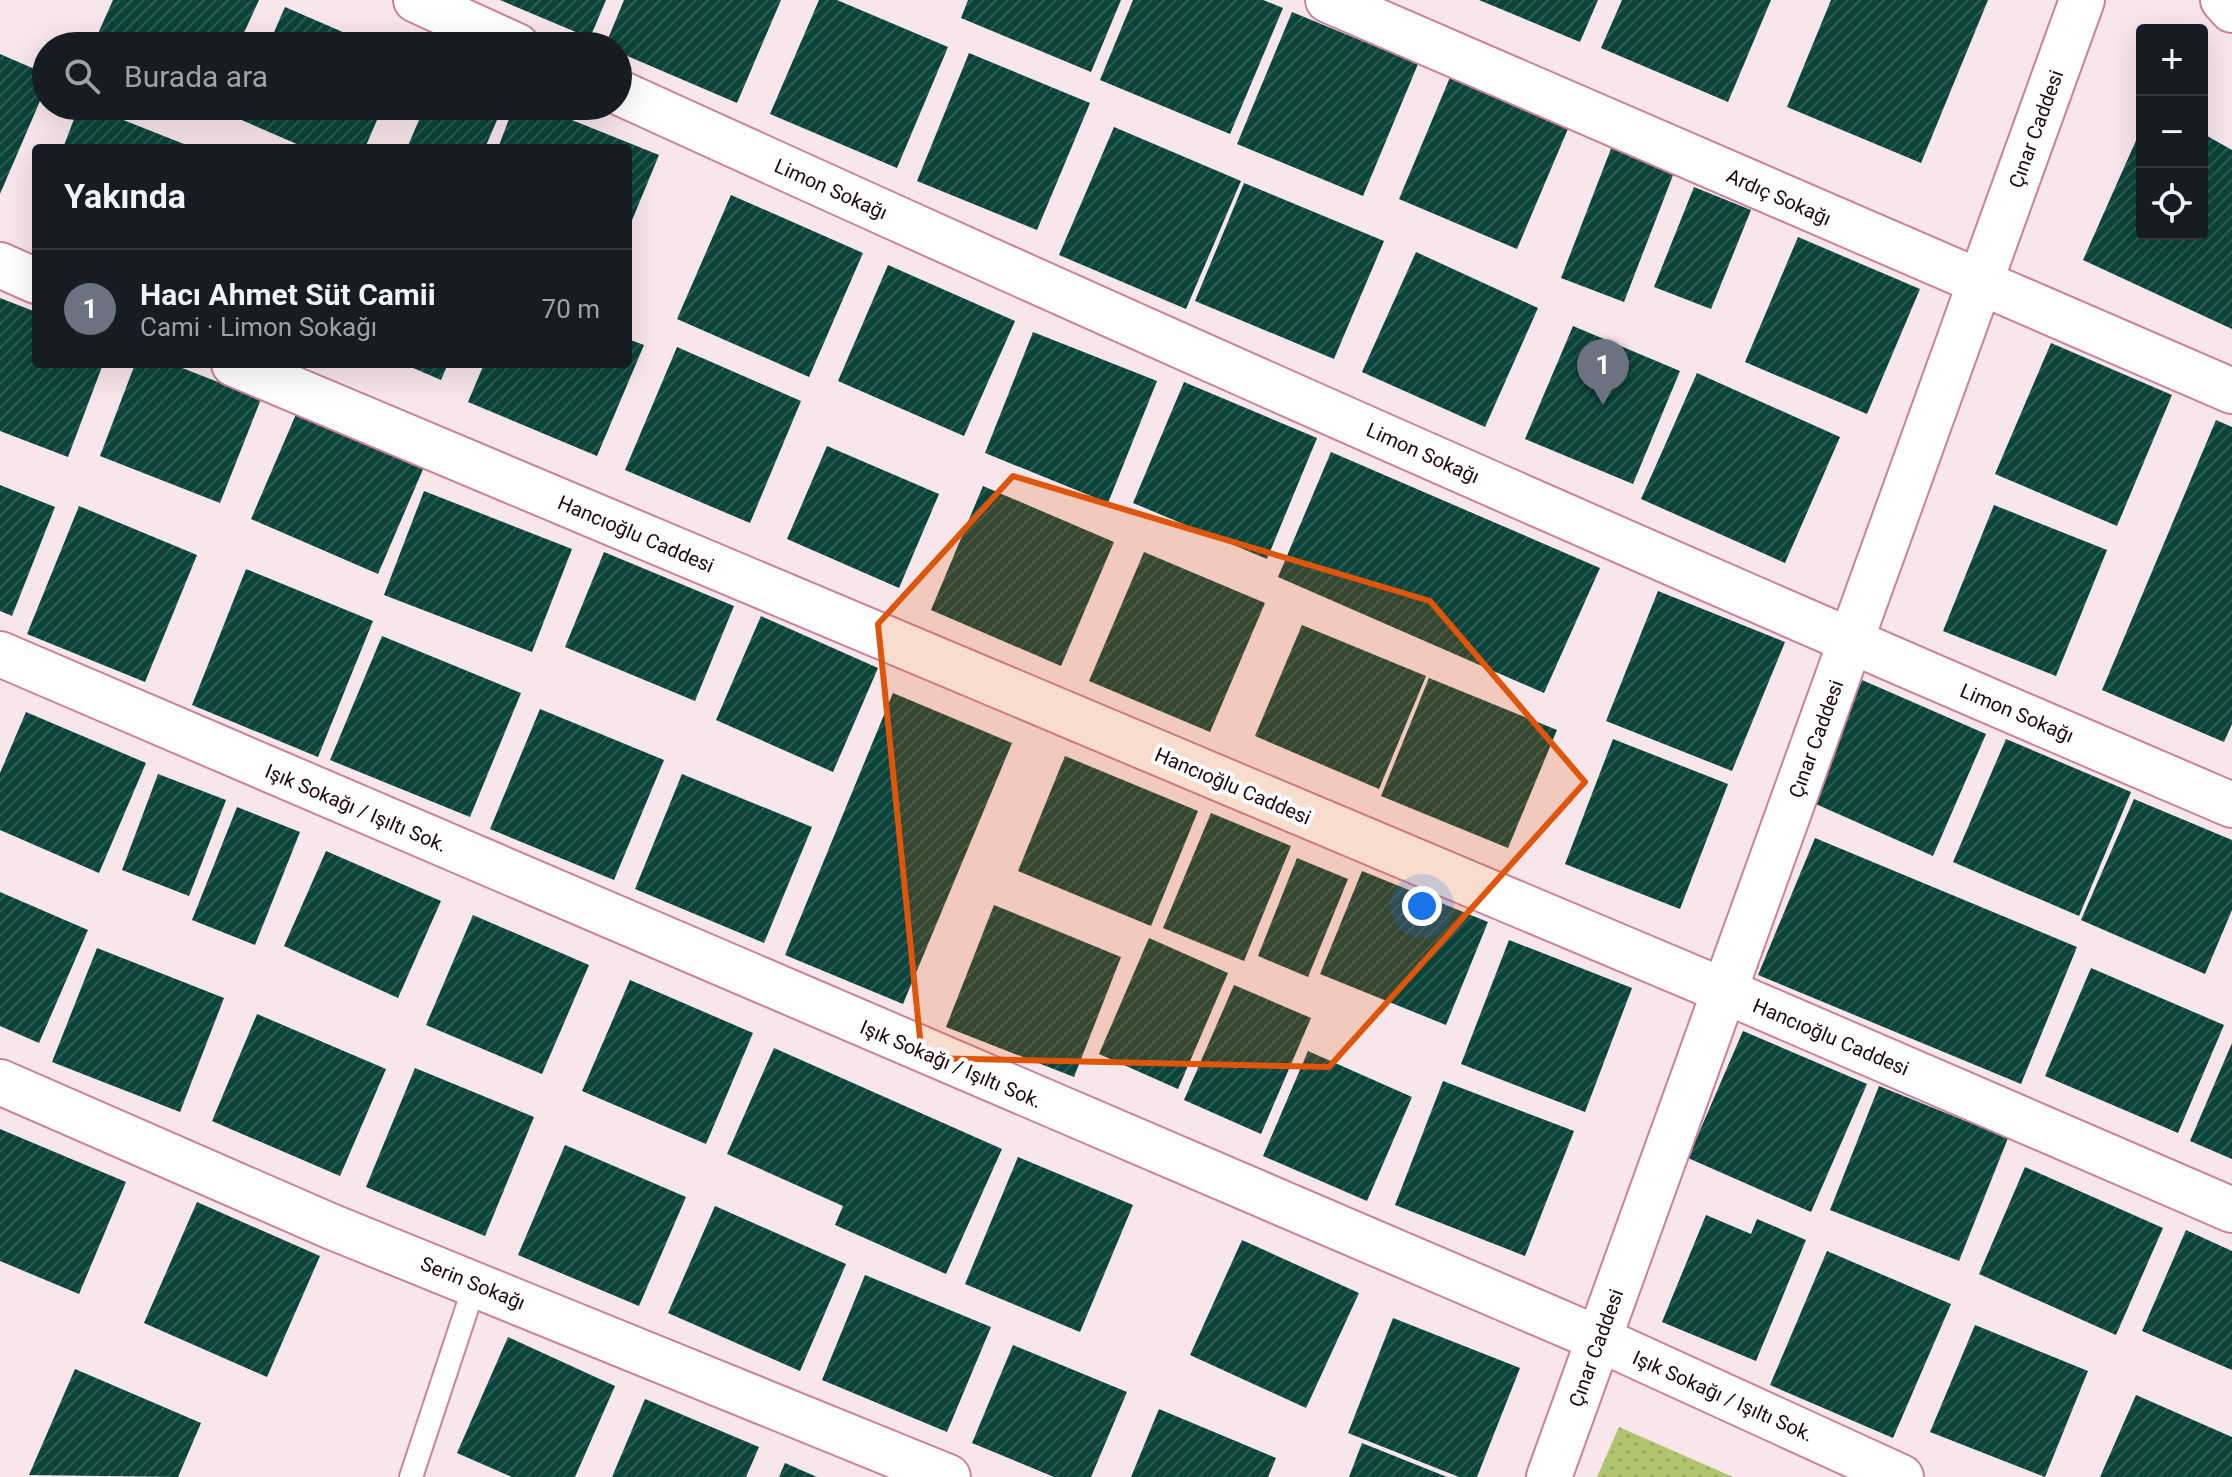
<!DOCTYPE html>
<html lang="tr">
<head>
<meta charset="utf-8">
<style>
	:root { --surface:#171b24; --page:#242831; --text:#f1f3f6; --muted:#9ea1a6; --line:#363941; --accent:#35796d }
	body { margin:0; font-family:Roboto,sans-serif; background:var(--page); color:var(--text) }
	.controls { position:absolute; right:24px; top:24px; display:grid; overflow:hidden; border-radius:8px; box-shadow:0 8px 32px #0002 }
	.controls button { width:72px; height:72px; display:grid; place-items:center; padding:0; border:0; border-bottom:2px solid var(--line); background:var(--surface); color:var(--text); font:40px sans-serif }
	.you { position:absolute; left:1422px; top:906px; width:28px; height:28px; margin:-20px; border:6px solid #fff; border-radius:50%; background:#1a73e8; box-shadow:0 0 0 12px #1a73e833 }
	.badge { display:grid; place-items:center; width:52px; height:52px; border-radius:50%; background:var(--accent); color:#fff; font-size:26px; font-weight:700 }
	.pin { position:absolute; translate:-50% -66px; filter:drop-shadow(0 2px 4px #0008) }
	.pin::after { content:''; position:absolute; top:42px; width:28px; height:24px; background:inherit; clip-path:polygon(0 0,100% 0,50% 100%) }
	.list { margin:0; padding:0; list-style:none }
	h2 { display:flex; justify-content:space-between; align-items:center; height:104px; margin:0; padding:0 32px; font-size:34px }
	h2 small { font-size:26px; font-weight:400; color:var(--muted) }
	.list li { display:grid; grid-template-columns:52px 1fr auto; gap:24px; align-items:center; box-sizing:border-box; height:120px; padding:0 32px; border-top:2px solid var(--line) }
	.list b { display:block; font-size:30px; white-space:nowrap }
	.list p { margin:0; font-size:26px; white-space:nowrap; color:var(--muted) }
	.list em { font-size:26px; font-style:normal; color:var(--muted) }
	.icon { flex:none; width:44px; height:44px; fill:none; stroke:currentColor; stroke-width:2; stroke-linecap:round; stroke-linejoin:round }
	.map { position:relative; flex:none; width:2232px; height:1477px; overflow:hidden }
	.search { position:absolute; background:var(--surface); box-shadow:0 8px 32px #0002; left:32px; top:32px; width:600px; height:88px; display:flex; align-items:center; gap:20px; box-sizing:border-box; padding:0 28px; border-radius:44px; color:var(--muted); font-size:30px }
	.panel { position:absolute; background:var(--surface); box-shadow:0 8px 32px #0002; left:32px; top:144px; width:600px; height:224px; border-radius:8px }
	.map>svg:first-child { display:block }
	.park { fill:url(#park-dots) }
	.building { fill:url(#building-hatch) }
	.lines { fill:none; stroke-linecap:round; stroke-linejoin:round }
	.service-casing { stroke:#cd8199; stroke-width:26 }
	.minor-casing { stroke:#cd8199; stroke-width:48 }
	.tertiary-casing { stroke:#cd8199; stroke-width:48 }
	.secondary-casing { stroke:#cd8199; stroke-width:48 }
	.service { stroke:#fff; stroke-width:22 }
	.minor { stroke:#fff; stroke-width:44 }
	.tertiary { stroke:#fff; stroke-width:44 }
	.secondary { stroke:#fff; stroke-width:44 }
	.marked { fill:#de550c; fill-opacity:0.2; stroke:#de550c; stroke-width:6; stroke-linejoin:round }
	.labels { text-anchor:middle; stroke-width:8; stroke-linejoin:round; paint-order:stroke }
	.street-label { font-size:20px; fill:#210610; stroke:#fff }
</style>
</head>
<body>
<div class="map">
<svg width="2232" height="1477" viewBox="0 0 2232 1477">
	<defs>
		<pattern id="park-dots" width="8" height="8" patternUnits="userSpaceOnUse" patternTransform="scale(2)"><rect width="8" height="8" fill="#b0c46e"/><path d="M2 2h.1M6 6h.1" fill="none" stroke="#97a75e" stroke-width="1.8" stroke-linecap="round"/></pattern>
		<pattern id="building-hatch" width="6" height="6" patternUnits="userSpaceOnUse" patternTransform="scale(2)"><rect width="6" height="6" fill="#0a443b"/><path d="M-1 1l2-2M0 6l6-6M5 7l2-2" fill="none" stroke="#2e5a54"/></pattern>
	</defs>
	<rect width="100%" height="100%" fill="#f7e6ea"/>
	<!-- park -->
	<path class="park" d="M 1619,1427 L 1733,1477 L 1597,1477 Z"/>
	<!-- building -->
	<g class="building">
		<path d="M 113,0 L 259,0 L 238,46 L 114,46 L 96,38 Z"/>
		<path d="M 500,0 L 606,0 L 590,38 Z"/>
		<path d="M 624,0 L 781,0 L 737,103 L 618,52 L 618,46 L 605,46 Z"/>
		<path d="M 819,0 L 837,0 L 948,47 L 897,168 L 770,114 Z"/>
		<path d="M 968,0 L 1121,0 L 1091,72 L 961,18 Z"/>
		<path d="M 1133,0 L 1263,0 L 1283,8 L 1230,134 L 1100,80 Z"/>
		<path d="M 1479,0 L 1598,0 L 1580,42 Z"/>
		<path d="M 1622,0 L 1771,0 L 1728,102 L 1601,48 Z"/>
		<path d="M 1831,0 L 1988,0 L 1921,163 L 1787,107 Z"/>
		<path d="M 285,7 L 375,46 L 268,46 Z"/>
		<path d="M 1292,12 L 1418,64 L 1363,196 L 1237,144 Z"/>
		<path d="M 969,53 L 1090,103 L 1037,230 L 917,181 Z"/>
		<path d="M 0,54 L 46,74 L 46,87 L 0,194 Z"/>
		<path d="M 1451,75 L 1570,124 L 1517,249 L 1399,199 Z"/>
		<path d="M 79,106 L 88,106 L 194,148 L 63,148 Z"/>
		<path d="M 242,106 L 383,106 L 365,148 L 306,148 L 237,118 Z"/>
		<path d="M 425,106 L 503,106 L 485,148 L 407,148 Z"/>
		<path d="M 514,106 L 537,106 L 659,155 L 628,230 L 628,148 L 498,148 Z"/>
		<path d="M 1114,127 L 1241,181 L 1186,309 L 1059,255 Z"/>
		<path d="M 2142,127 L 2142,234 L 2202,234 L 2202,133 L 2232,150 L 2232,329 L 2083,260 Z"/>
		<path d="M 1612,146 L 1675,170 L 1624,302 L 1561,278 Z"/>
		<path d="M 1244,183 L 1384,241 L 1334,359 L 1195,301 Z"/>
		<path d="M 1694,187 L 1751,210 L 1711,309 L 1654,287 Z"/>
		<path d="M 731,195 L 863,253 L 809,377 L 677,319 Z"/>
		<path d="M 1798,237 L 1920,289 L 1867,414 L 1745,362 Z"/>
		<path d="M 1416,252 L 1538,308 L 1485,427 L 1362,372 Z"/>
		<path d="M 888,265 L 1015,321 L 964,436 L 838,381 Z"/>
		<path d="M 0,298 L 36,312 L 36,364 L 103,364 L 68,457 L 0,431 Z"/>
		<path d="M 1573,326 L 1680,371 L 1633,484 L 1525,439 Z"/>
		<path d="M 1033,332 L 1157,381 L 1108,503 L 985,453 Z"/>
		<path d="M 628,339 L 644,345 L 597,456 L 468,402 L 484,364 L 628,364 Z"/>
		<path d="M 2051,343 L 2172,395 L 2117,526 L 1995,474 Z"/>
		<path d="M 677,347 L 801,401 L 750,523 L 625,470 Z"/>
		<path d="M 135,364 L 172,364 L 261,399 L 220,503 L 100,456 Z"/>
		<path d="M 404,364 L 448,364 L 441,380 Z"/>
		<path d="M 1697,373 L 1840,437 L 1785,563 L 1641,499 Z"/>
		<path d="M 1184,382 L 1317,438 L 1267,559 L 1133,503 Z"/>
		<path d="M 297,412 L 424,467 L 378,574 L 251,519 Z"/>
		<path d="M 2216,420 L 2232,427 L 2232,724 L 2224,742 L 2102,690 Z"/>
		<path d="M 827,446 L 939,494 L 899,588 L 787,539 Z"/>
		<path d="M 1331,452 L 1600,568 L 1544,693 L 1278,577 Z"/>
		<path d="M 0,485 L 55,507 L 12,616 L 0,611 Z"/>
		<path d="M 983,486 L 1114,542 L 1061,666 L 931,610 Z"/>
		<path d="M 424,491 L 572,549 L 532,652 L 384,595 Z"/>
		<path d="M 1994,505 L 2107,550 L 2056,676 L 1943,631 Z"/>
		<path d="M 79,506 L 197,555 L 145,682 L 27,634 Z"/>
		<path d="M 604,552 L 734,606 L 695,701 L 565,647 Z"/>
		<path d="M 1144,552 L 1265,603 L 1210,732 L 1089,681 Z"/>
		<path d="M 246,569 L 373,621 L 318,757 L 192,705 Z"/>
		<path d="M 1658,591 L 1785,642 L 1732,771 L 1606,721 Z"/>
		<path d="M 761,616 L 878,668 L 833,772 L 716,720 Z"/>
		<path d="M 1302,625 L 1426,676 L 1379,789 L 1255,736 Z"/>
		<path d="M 382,636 L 521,693 L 470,817 L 330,760 Z"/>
		<path d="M 1429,678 L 1557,730 L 1508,848 L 1381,796 Z"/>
		<path d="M 1862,680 L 1986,734 L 1933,856 L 1809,801 Z"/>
		<path d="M 893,693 L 1012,743 L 903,1004 L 785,955 Z"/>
		<path d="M 540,709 L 664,760 L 614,880 L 490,829 Z"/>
		<path d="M 26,712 L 146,763 L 99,873 L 0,830 L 0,773 Z"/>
		<path d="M 1613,739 L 1728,784 L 1680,909 L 1565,864 Z"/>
		<path d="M 2006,739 L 2131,792 L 2079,916 L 1953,862 Z"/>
		<path d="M 1065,756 L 1198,811 L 1151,926 L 1018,871 Z"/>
		<path d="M 158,774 L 226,800 L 189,896 L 122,870 Z"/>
		<path d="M 682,774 L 812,827 L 764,943 L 635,889 Z"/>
		<path d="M 2134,799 L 2232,840 L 2232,910 L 2205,974 L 2081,920 Z"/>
		<path d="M 237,807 L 300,832 L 255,945 L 192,920 Z"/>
		<path d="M 1211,813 L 1291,846 L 1244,961 L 1163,928 Z"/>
		<path d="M 1815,838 L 2077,947 L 2021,1084 L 1758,975 Z"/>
		<path d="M 326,851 L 441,901 L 398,998 L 284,946 Z"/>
		<path d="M 1297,858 L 1348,879 L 1308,977 L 1258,956 Z"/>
		<path d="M 1362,871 L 1488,922 L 1446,1025 L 1320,974 Z"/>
		<path d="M 0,892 L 88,930 L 39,1043 L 0,1026 Z"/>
		<path d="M 994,905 L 1121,957 L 1074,1077 L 946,1027 Z"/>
		<path d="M 473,915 L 589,965 L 542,1074 L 426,1025 Z"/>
		<path d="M 1149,938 L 1228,973 L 1178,1089 L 1099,1054 Z"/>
		<path d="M 1509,940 L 1632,988 L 1585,1112 L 1461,1064 Z"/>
		<path d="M 97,948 L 224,998 L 180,1112 L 52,1062 Z"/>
		<path d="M 2091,968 L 2224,1025 L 2178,1133 L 2045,1076 Z"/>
		<path d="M 630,980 L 753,1033 L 706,1144 L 582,1091 Z"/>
		<path d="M 1234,985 L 1311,1018 L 1261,1134 L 1184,1100 Z"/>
		<path d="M 257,1014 L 386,1069 L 340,1176 L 212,1121 Z"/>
		<path d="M 1743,1031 L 1867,1084 L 1811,1212 L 1688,1158 Z"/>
		<path d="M 2232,1043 L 2232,1159 L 2190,1141 Z"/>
		<path d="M 774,1048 L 1002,1149 L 946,1274 L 835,1225 L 843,1206 L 727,1154 Z"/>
		<path d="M 1308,1051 L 1412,1097 L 1367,1201 L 1263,1156 Z"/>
		<path d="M 415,1068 L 534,1117 L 485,1236 L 366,1187 Z"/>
		<path d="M 1443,1081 L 1574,1131 L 1525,1256 L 1395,1205 Z"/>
		<path d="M 1879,1086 L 2008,1138 L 1959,1261 L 1830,1210 Z"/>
		<path d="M 0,1129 L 126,1182 L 79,1294 L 0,1261 Z"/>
		<path d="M 565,1145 L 686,1197 L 639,1306 L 518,1255 Z"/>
		<path d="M 1018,1157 L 1133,1205 L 1080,1332 L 965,1284 Z"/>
		<path d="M 2025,1167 L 2163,1228 L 2116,1335 L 1979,1274 Z"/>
		<path d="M 197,1202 L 320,1256 L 267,1377 L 144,1323 Z"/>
		<path d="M 715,1206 L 846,1264 L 800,1371 L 668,1313 Z"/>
		<path d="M 1706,1215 L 1751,1234 L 1757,1219 L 1806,1240 L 1756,1361 L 1662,1322 Z"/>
		<path d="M 2186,1230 L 2232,1251 L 2232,1370 L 2142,1331 Z"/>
		<path d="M 1242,1240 L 1359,1293 L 1306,1408 L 1190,1355 Z"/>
		<path d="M 1827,1251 L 1951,1304 L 1893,1438 L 1770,1385 Z"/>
		<path d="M 865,1275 L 991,1327 L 947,1432 L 822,1380 Z"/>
		<path d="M 1393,1318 L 1520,1368 L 1477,1477 L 1459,1477 L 1348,1433 Z"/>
		<path d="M 1975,1325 L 2088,1371 L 2045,1477 L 1930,1432 Z"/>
		<path d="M 508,1337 L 615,1386 L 575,1477 L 512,1477 L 457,1453 Z"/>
		<path d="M 1013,1345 L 1127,1392 L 1091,1477 L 1054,1477 L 972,1443 Z"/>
		<path d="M 75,1369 L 201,1423 L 178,1477 L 29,1475 Z"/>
		<path d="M 2136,1395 L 2232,1437 L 2232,1477 L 2100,1477 Z"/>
		<path d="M 645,1399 L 759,1447 L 746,1477 L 612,1477 Z"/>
		<path d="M 1159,1409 L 1276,1458 L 1268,1477 L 1131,1477 Z"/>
		<path d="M 1362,1443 L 1447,1477 L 1349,1477 Z"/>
		<path d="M 785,1463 L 817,1477 L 779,1477 Z"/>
	</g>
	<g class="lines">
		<defs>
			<path id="service" d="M 411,1477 L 475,1284"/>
			<g id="minor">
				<path d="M 416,0 L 517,46"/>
				<path d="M 1328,0 L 2232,391"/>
				<path d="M 618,92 C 1153,336 1691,574 2232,805"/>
				<path d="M 0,654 L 1599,1339 L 1901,1477"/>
				<path d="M 0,1082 L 330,1226 L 948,1477"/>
			</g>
			<g id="tertiary">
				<path d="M 0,265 L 36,281"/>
				<path d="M 234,364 L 1741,998 L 2232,1210"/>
				<path d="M 1549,1477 L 2082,0"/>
			</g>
			<path id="secondary" d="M 2223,0 L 2232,10"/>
		</defs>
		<!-- service casing -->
		<use href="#service" class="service-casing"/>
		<!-- minor casing -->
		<use href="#minor" class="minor-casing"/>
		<!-- tertiary casing -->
		<use href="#tertiary" class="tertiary-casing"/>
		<!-- secondary casing -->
		<use href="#secondary" class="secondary-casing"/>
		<!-- service -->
		<use href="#service" class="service"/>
		<!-- minor -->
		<use href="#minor" class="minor"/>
		<!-- tertiary -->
		<use href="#tertiary" class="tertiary"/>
		<!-- secondary -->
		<use href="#secondary" class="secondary"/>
	</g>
	<!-- marked area -->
	<path class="marked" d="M 1013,476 L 1430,601 L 1585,782 L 1329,1067 L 922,1058 L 878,624 Z"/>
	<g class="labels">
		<!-- street labels -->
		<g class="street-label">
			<text transform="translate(2036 129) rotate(-70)" y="7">Çınar Caddesi</text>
			<text transform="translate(831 189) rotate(24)" y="7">Limon Sokağı</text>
			<text transform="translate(1779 197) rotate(24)" y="7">Ardıç Sokağı</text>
			<text transform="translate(1423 453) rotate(24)" y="7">Limon Sokağı</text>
			<text transform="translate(636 534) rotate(23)" y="7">Hancıoğlu Caddesi</text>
			<text transform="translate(2017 713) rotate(23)" y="7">Limon Sokağı</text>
			<text transform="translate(1816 739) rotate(-70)" y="7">Çınar Caddesi</text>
			<text transform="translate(1233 786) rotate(23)" y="7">Hancıoğlu Caddesi</text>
			<text transform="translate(356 808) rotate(23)" y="7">Işık Sokağı / Işıltı Sok.</text>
			<text transform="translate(1831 1037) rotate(23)" y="7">Hancıoğlu Caddesi</text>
			<text transform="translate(951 1064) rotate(23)" y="7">Işık Sokağı / Işıltı Sok.</text>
			<text transform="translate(473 1283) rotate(22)" y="7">Serin Sokağı</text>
			<text transform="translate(1596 1348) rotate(-70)" y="7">Çınar Caddesi</text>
			<text transform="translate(1723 1396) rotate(24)" y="7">Işık Sokağı / Işıltı Sok.</text>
		</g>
	</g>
</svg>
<div class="controls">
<button>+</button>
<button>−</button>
<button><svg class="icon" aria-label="locate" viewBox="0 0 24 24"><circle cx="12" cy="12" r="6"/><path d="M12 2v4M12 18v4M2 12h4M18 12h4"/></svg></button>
</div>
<div class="you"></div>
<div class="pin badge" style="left:1603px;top:405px;background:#6b7280">1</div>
<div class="search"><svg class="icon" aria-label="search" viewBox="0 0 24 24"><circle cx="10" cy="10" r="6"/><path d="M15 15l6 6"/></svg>Burada ara</div>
<section class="panel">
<h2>Yakında<small></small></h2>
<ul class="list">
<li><span class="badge" style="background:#6b7280">1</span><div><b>Hacı Ahmet Süt Camii</b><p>Cami · Limon Sokağı</p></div><em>70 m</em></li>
</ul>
</section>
</div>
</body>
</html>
